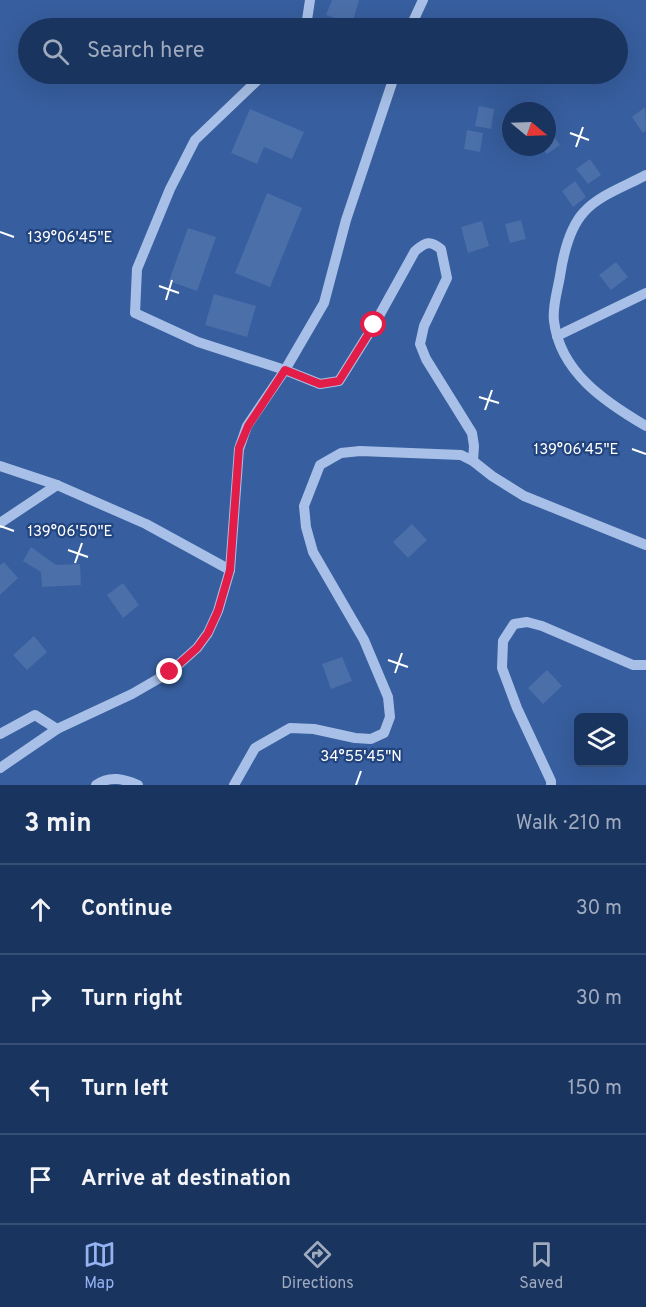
<!DOCTYPE html>
<html lang="en">
<head>
<meta charset="utf-8">
<style>
	:root { --surface:#1a3460; --page:#233c66; --text:#f1f3f6; --muted:#9faabd; --line:#384f75; --accent:#95b2f1 }
	body { margin:0; font-family:Overpass,sans-serif; background:var(--page); color:var(--text) }
	.controls { position:absolute; right:18px; bottom:18px; display:grid; overflow:hidden; border-radius:9px; box-shadow:0 6px 24px #0002 }
	.controls button { width:54px; height:54px; display:grid; place-items:center; padding:0; border:0; border-bottom:2px solid var(--line); background:var(--surface); color:var(--text); font:30px sans-serif }
	.compass { position:absolute; left:502px; top:102px; width:54px; height:54px; border-radius:50%; background:var(--surface); box-shadow:0 6px 24px #0002; rotate:109deg }
	.stop { position:absolute; width:18px; height:18px; margin:-14px; border:4px solid #e11d48; border-radius:50%; background:#fff }
	.stop.end { background:#e11d48; border-color:#fff; box-shadow:0 2px 6px #0008 }
	.list { margin:0; padding:0; list-style:none }
	h2 { display:flex; justify-content:space-between; align-items:center; height:78px; margin:0; padding:0 24px; font-size:26px }
	h2 small { font-size:20px; font-weight:400; color:var(--muted) }
	.list li { display:grid; grid-template-columns:39px 1fr auto; gap:18px; align-items:center; box-sizing:border-box; height:90px; padding:0 24px; border-top:2px solid var(--line) }
	.list b { display:block; font-size:22px; white-space:nowrap }
	.list em { font-size:20px; font-style:normal; color:var(--muted) }
	.icon { flex:none; width:33px; height:33px; fill:none; stroke:currentColor; stroke-width:2; stroke-linecap:round; stroke-linejoin:round }
	.map { position:relative; flex:none; width:646px; height:785px; overflow:hidden }
	.search { position:absolute; background:var(--surface); box-shadow:0 6px 24px #0002; left:18px; right:18px; top:18px; height:66px; display:flex; align-items:center; gap:15px; box-sizing:border-box; padding:0 21px; border-radius:33px; color:var(--muted); font-size:22px }
	.sheet { height:438px; background:var(--surface) }
	nav { display:flex; justify-content:space-around; align-items:center; box-sizing:border-box; height:84px; border-top:2px solid var(--line); background:var(--surface); font-size:16px; color:var(--muted) }
	nav a { display:grid; justify-items:center; gap:3px }
	nav .on { color:var(--accent) }
	.map>svg:first-child { display:block }
	.green { fill:#375e9e; fill-rule:evenodd }
	.building { fill:#4b6fa9 }
	.lines { fill:none; stroke-linecap:round; stroke-linejoin:round }
	.minor { stroke:#a8c0e7; stroke-width:10 }
	.route { stroke:#e11d48; stroke-width:8 }
	.ticks { fill:none; stroke:#fff; stroke-width:2 }
	.ticks-label { font-size:15px; text-anchor:middle; fill:#fff; stroke:#224580; stroke-width:4.5; stroke-linejoin:round; paint-order:stroke }
</style>
</head>
<body>
<div class="map">
<svg width="646" height="785" viewBox="0 0 646 785">
	<rect width="100%" height="100%" fill="#224580"/>
	<!-- green -->
	<path class="green" d="M 0,0 L 646,0 L 646,785 L 0,785 ZM 28,28 L 618,28 L 618,74 L 28,74 ZM 511,111 L 547,111 L 547,147 L 511,147 ZM 578,718 L 624,718 L 624,762 L 578,762 Z"/>
	<!-- building -->
	<g class="building">
		<path d="M 332,0 L 359,0 L 352,24 L 326,15 Z"/>
		<path d="M 479,106 L 494,109 L 491,129 L 475,126 Z"/>
		<path d="M 645,107 L 646,130 L 643,133 L 632,117 Z"/>
		<path d="M 250,109 L 304,132 L 292,159 L 264,147 L 257,164 L 231,153 Z"/>
		<path d="M 548,129 L 560,145 L 547,154 L 541,147 L 547,147 Z"/>
		<path d="M 467,130 L 483,133 L 480,152 L 464,149 Z"/>
		<path d="M 590,159 L 601,175 L 588,184 L 576,169 Z"/>
		<path d="M 575,181 L 586,197 L 573,207 L 562,191 Z"/>
		<path d="M 267,193 L 302,208 L 270,287 L 235,273 Z"/>
		<path d="M 521,220 L 526,239 L 510,243 L 505,224 Z"/>
		<path d="M 482,221 L 489,246 L 468,253 L 461,227 Z"/>
		<path d="M 188,228 L 216,237 L 197,291 L 169,281 Z"/>
		<path d="M 616,262 L 628,277 L 611,290 L 599,275 Z"/>
		<path d="M 214,294 L 256,306 L 247,337 L 205,325 Z"/>
		<path d="M 412,524 L 427,540 L 408,558 L 393,542 Z"/>
		<path d="M 31,547 L 56,565 L 80,564 L 81,585 L 42,587 L 41,572 L 23,561 Z"/>
		<path d="M 4,562 L 18,578 L 0,595 L 0,565 Z"/>
		<path d="M 123,583 L 139,605 L 123,618 L 107,595 Z"/>
		<path d="M 34,636 L 47,652 L 27,670 L 13,655 Z"/>
		<path d="M 342,657 L 352,681 L 331,689 L 322,664 Z"/>
		<path d="M 547,670 L 562,686 L 543,704 L 528,688 Z"/>
	</g>
	<g class="lines">
		<!-- minor -->
		<g class="minor">
			<path d="M 302,28 L 307,20 L 310,0"/>
			<path d="M 410,28 L 423,0"/>
			<path d="M 264,74 L 195,140 L 170,189 L 137,269 L 135,313 L 198,342 L 285,370 L 320,384 L 339,381 L 374,325 L 415,251 C 426,242 430,240 441,249 L 447,278 L 424,326 L 420,344 L 426,359 L 472,433 L 474,446 L 473,461"/>
			<path d="M 646,175 C 626,186 599,195 584,212 C 570,227 563,256 560,276 C 558,289 552,307 554,321 C 560,372 605,402 646,426"/>
			<path d="M 557,336 L 646,293"/>
			<path d="M 0,466 L 57,485 L 146,524 L 230,570"/>
			<path d="M 0,523 L 57,485"/>
			<path d="M 0,734 L 35,715 L 57,729"/>
			<path d="M 0,768 L 57,729 L 132,694 L 170,672 L 197,648 L 208,633 L 218,611 L 230,570 L 239,449 L 247,426 L 285,370 L 324,303 L 346,220 L 395,74"/>
			<path d="M 96,785 C 110,775 124,779 138,785"/>
			<path d="M 234,785 L 255,748 L 290,728 L 314,729 L 355,738 L 371,739 L 384,733 L 390,717 L 388,697 L 364,640 L 313,552 L 306,527 L 304,506 L 320,465 L 341,453 L 360,451 L 461,455 L 473,461 L 492,476 L 524,496 L 646,545"/>
			<path d="M 551,785 L 551,781 L 517,708 L 502,668 L 503,641 L 514,624 L 527,622 L 542,626 L 633,665 L 646,665"/>
		</g>
	</g>
	<g class="lines">
		<!-- route -->
		<path class="route" d="M 170,672 L 197,648 L 208,633 L 218,611 L 230,570 L 239,448 L 248,426 L 285,370 L 320,384 L 339,381 L 374,325"/>
	</g>
	<!-- ticks -->
	<path class="ticks" d="M 570,133 L 589,140M 576,147 L 583,127M 0,232 L 14,237M 159,286 L 179,293M 166,300 L 172,280M 479,397 L 499,403M 485,410 L 492,390M 632,449 L 646,454M 0,526 L 14,531M 68,550 L 88,557M 75,563 L 82,543M 388,660 L 408,667M 395,673 L 402,653M 356,785 L 361,771"/>
	<g class="ticks-label">
		<text x="70" y="242">139°06'45"E</text>
		<text x="576" y="454">139°06'45"E</text>
		<text x="70" y="536">139°06'50"E</text>
		<text x="361" y="761">34°55'45"N</text>
	</g>
</svg>
<div class="controls">
<button><svg class="icon" aria-label="layers" viewBox="0 0 24 24"><path d="M12 4l9 5-9 5-9-5zM3 14l9 5 9-5"/></svg></button>
</div>
<svg class="compass" viewBox="-18 -18 36 36"><path d="M0-13l5 13h-10z" fill="#e53935"/><path d="M0 13l5-13h-10z" fill="#9faabd"/></svg>
<div class="stop" style="left:374px;top:325px"></div>
<div class="stop end" style="left:170px;top:672px"></div>
<div class="search"><svg class="icon" aria-label="search" viewBox="0 0 24 24"><circle cx="10" cy="10" r="6"/><path d="M15 15l6 6"/></svg>Search here</div>
</div>
<section class="sheet">
<h2>3 min<small>Walk · 210 m</small></h2>
<ul class="list">
<li><svg class="icon" aria-label="ahead" viewBox="0 0 24 24"><path d="M12 20V5M6 11l6-6 6 6"/></svg><div><b>Continue</b></div><em>30 m</em></li>
<li><svg class="icon" aria-label="right" viewBox="0 0 24 24"><path d="M7 20v-9h11M14 6l5 5-5 5"/></svg><div><b>Turn right</b></div><em>30 m</em></li>
<li><svg class="icon" aria-label="left" viewBox="0 0 24 24"><path d="M17 20v-9H6M10 6l-5 5 5 5"/></svg><div><b>Turn left</b></div><em>150 m</em></li>
<li><svg class="icon" aria-label="arrive" viewBox="0 0 24 24"><path d="M6 21V4h12l-3 4 3 4H6"/></svg><div><b>Arrive at destination</b></div></li>
</ul>
</section>
<nav>
<a class="on"><svg class="icon" aria-label="map" viewBox="0 0 24 24"><path d="M3 6l6-2 6 2 6-2v14l-6 2-6-2-6 2zM9 4v14M15 6v14"/></svg>Map</a>
<a><svg class="icon" aria-label="directions" viewBox="0 0 24 24"><path d="M12 3l9 9-9 9-9-9zM9 14v-3h6M13 9l2 2-2 2"/></svg>Directions</a>
<a><svg class="icon" aria-label="saved" viewBox="0 0 24 24"><path d="M7 4h10v16l-5-4-5 4z"/></svg>Saved</a>
</nav>
</body>
</html>
